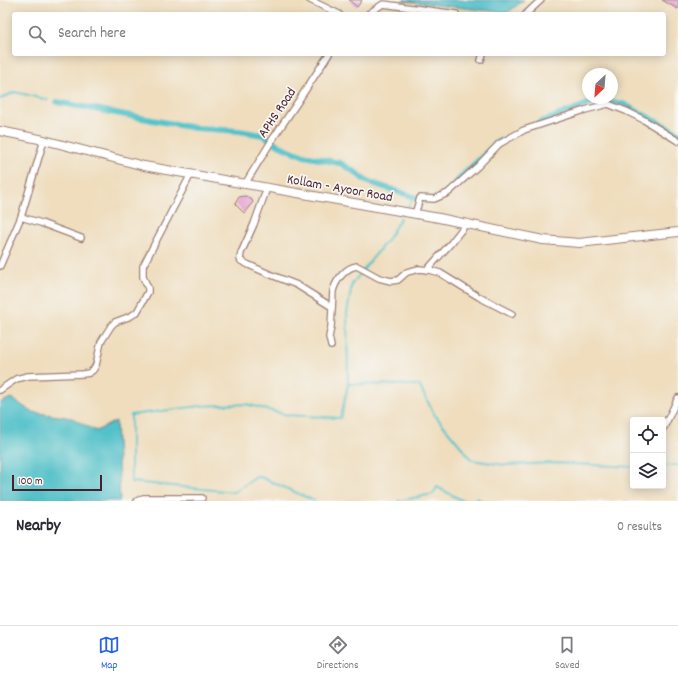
<!DOCTYPE html>
<html lang="en">
<head>
<meta charset="utf-8">
<style>
	:root { --surface:#fff; --page:#f7f7f7; --text:#2b2b33; --muted:#7c7c81; --line:#e1e1e2; --accent:#2563eb }
	body { margin:0; font-family:Dekko,sans-serif; background:var(--page); color:var(--text) }
	.controls { position:absolute; right:12px; bottom:12px; display:grid; overflow:hidden; border-radius:4px; box-shadow:0 2px 10px #0003 }
	.controls button { width:36px; height:36px; display:grid; place-items:center; padding:0; border:0; border-bottom:1px solid var(--line); background:var(--surface); color:var(--text); font:20px sans-serif }
	.compass { position:absolute; left:582px; top:68px; width:36px; height:36px; border-radius:50%; background:var(--surface); box-shadow:0 2px 10px #0003; rotate:206deg }
	.scale { position:absolute; left:12px; bottom:10px; width:90px; box-sizing:border-box; padding-left:4px; border:2px solid #4a1f2b; border-top:0; font-size:11px; line-height:14px; white-space:nowrap; color:#4a1f2b; -webkit-text-stroke:3px #f6f6f2; paint-order:stroke }
	.list { margin:0; padding:0; list-style:none }
	h2 { display:flex; justify-content:space-between; align-items:center; height:52px; margin:0; padding:0 16px; font-size:17px }
	h2 small { font-size:13px; font-weight:400; color:var(--muted) }
	.icon { flex:none; width:22px; height:22px; fill:none; stroke:currentColor; stroke-width:2; stroke-linecap:round; stroke-linejoin:round }
	.map { position:relative; flex:none; width:678px; height:501px; overflow:hidden }
	.search { position:absolute; background:var(--surface); box-shadow:0 2px 10px #0003; left:12px; right:12px; top:12px; height:44px; display:flex; align-items:center; gap:10px; box-sizing:border-box; padding:0 14px; border-radius:4px; color:var(--muted); font-size:15px }
	.sheet { height:124px; background:var(--surface) }
	nav { display:flex; justify-content:space-around; align-items:center; box-sizing:border-box; height:56px; border-top:1px solid var(--line); background:var(--surface); font-size:11px; color:var(--muted) }
	nav a { display:grid; justify-items:center; gap:2px }
	nav .on { color:var(--accent) }
	.map>svg:first-child { display:block }
	.water { fill:#53c1c9; stroke:#4e707a }
	.lines { fill:none; stroke-linecap:round; stroke-linejoin:round }
	.stream { stroke:#53c1c9; stroke-width:2 }
	.canal { stroke:#53c1c9; stroke-width:6 }
	.building { fill:#e49cd0 }
	.minor-casing { stroke:#9c7e74; stroke-width:8 }
	.secondary-casing { stroke:#9c7e74; stroke-width:10 }
	.minor { stroke:#fff; stroke-width:5.5 }
	.secondary { stroke:#fff; stroke-width:8 }
	.labels { text-anchor:middle; stroke-width:3.5; stroke-linejoin:round; paint-order:stroke }
	.street-label { font-size:14px; fill:#4a1f2b; stroke:#f6f6f2 }
</style>
</head>
<body>
<div class="map">
<svg width="678" height="501" viewBox="0 0 678 501">
	<rect width="100%" height="100%" fill="#f6f6f2"/>
	<filter id="ink" filterUnits="userSpaceOnUse"><feTurbulence type="fractalNoise" baseFrequency=".025" numOctaves="2"/><feDisplacementMap in="SourceGraphic" scale="8" xChannelSelector="R" yChannelSelector="G"/><feConvolveMatrix kernelMatrix="1 2 1 2 8 2 1 2 1" color-interpolation-filters="sRGB"/></filter>
	<filter id="wash" filterUnits="userSpaceOnUse"><feTurbulence type="fractalNoise" baseFrequency=".012" numOctaves="4" result="noise"/><feDisplacementMap in="SourceGraphic" scale="16" xChannelSelector="R" yChannelSelector="G"/><feGaussianBlur stdDeviation="0.9" result="paint"/><feColorMatrix in="noise" values="0 0 0 0 0 0 0 0 0 0 0 0 0 0 0 0 0 1.4 0 .05"/><feComposite in="paint" operator="in"/></filter>
	<g filter="url(#wash)">
		<rect width="100%" height="100%" fill="#efddbd"/>
		<!-- water -->
		<g class="water">
			<path d="M 404,0 L 524,0 L 507,13 L 403,1 Z"/>
			<path d="M 11,398 L 32,412 L 72,418 L 96,431 L 116,421 L 120,501 L 0,501 L 0,403 Z"/>
		</g>
		<g class="lines">
			<!-- stream -->
			<g class="stream">
				<path d="M 0,99 L 15,92 L 48,100"/>
				<path d="M 408,207 L 414,197"/>
				<path d="M 348,384 L 419,385 L 434,414 L 472,460 L 505,465 L 555,463 L 633,467"/>
				<path d="M 663,466 L 678,465"/>
				<path d="M 315,501 L 258,476 L 234,492 L 131,482 L 131,415 L 200,406 L 246,404 L 287,415 L 341,418 L 348,384 L 347,313 L 352,284 L 388,239 L 401,217"/>
				<path d="M 398,501 L 433,494 L 437,487 L 463,501"/>
				<path d="M 475,501 L 476,498 L 482,501"/>
			</g>
			<!-- canal -->
			<g class="canal">
				<path d="M 57,102 L 195,128 L 239,131 L 263,135 L 280,146 L 304,156 L 340,163 L 355,172 L 366,181 L 423,200"/>
				<path d="M 539,123 L 593,102 L 621,103 L 678,133"/>
				<path d="M 454,186 L 460,178 L 498,142 L 500,141"/>
			</g>
		</g>
		<g id="blocks">
			<!-- building -->
			<g class="building">
				<path d="M 349,0 L 362,0 L 357,7 Z"/>
				<path d="M 662,0 L 678,0 L 678,9 Z"/>
				<path d="M 245,196 L 251,199 L 253,202 L 244,213 L 235,204 L 239,197 Z"/>
			</g>
		</g>
	</g>
	<g filter="url(#ink)">
		<use href="#blocks" fill-opacity="0" stroke="#9c7e74" stroke-width="1"/>
		<g class="lines">
			<defs>
				<g id="minor">
					<path d="M 310,0 L 339,14"/>
					<path d="M 368,14 L 383,4 L 456,14"/>
					<path d="M 526,14 L 541,0"/>
					<path d="M 481,60 L 483,54"/>
					<path d="M 245,184 L 274,137 L 297,103 L 329,54"/>
					<path d="M 267,188 L 254,224 L 241,253 L 240,259 L 241,261 L 249,265 L 269,274 L 297,285 L 332,307"/>
					<path d="M 415,214 L 420,198 L 434,199 L 448,193 L 478,166 L 499,144 L 524,130 L 585,110 L 608,104 L 626,111 L 644,120 L 678,141"/>
					<path d="M 21,217 L 41,223 L 81,238"/>
					<path d="M 0,266 L 21,217 L 44,140"/>
					<path d="M 427,270 L 451,243 L 466,224"/>
					<path d="M 331,346 L 329,337 L 331,327 L 333,291 C 336,280 346,267 357,266 L 379,278 L 391,281 L 398,280 L 407,272 L 419,269 L 429,270 L 440,273 L 479,297 L 512,314"/>
					<path d="M 0,390 L 16,379 L 28,376 L 83,374 L 89,373 L 93,370 L 96,365 L 101,342 L 111,326 L 115,322 L 131,316 L 137,312 L 148,292 L 148,288 L 143,277 L 143,266 L 191,174"/>
					<path d="M 664,427 L 678,398"/>
					<path d="M 137,501 L 143,498 L 202,498"/>
				</g>
				<path id="secondary" d="M 0,131 L 44,140 L 144,166 L 439,218 L 543,240 L 579,243 L 678,232"/>
			</defs>
			<!-- minor casing -->
			<use href="#minor" class="minor-casing"/>
			<!-- secondary casing -->
			<use href="#secondary" class="secondary-casing"/>
			<!-- minor -->
			<use href="#minor" class="minor"/>
			<!-- secondary -->
			<use href="#secondary" class="secondary"/>
		</g>
	</g>
	<g class="labels">
		<!-- street labels -->
		<g class="street-label">
			<text transform="translate(276 112) rotate(-56)" y="5">APHS Road</text>
			<text transform="translate(340 187) rotate(10)" y="5">Kollam - Ayoor Road</text>
		</g>
	</g>
</svg>
<div class="controls">
<button><svg class="icon" aria-label="locate" viewBox="0 0 24 24"><circle cx="12" cy="12" r="6"/><path d="M12 2v4M12 18v4M2 12h4M18 12h4"/></svg></button>
<button><svg class="icon" aria-label="layers" viewBox="0 0 24 24"><path d="M12 4l9 5-9 5-9-5zM3 14l9 5 9-5"/></svg></button>
</div>
<svg class="compass" viewBox="-18 -18 36 36"><path d="M0-13l5 13h-10z" fill="#e53935"/><path d="M0 13l5-13h-10z" fill="#7c7c81"/></svg>
<div class="scale">100 m</div>
<div class="search"><svg class="icon" aria-label="search" viewBox="0 0 24 24"><circle cx="10" cy="10" r="6"/><path d="M15 15l6 6"/></svg>Search here</div>
</div>
<section class="sheet">
<h2>Nearby<small>0 results</small></h2>
<ul class="list">
</ul>
</section>
<nav>
<a class="on"><svg class="icon" aria-label="map" viewBox="0 0 24 24"><path d="M3 6l6-2 6 2 6-2v14l-6 2-6-2-6 2zM9 4v14M15 6v14"/></svg>Map</a>
<a><svg class="icon" aria-label="directions" viewBox="0 0 24 24"><path d="M12 3l9 9-9 9-9-9zM9 14v-3h6M13 9l2 2-2 2"/></svg>Directions</a>
<a><svg class="icon" aria-label="saved" viewBox="0 0 24 24"><path d="M7 4h10v16l-5-4-5 4z"/></svg>Saved</a>
</nav>
</body>
</html>
